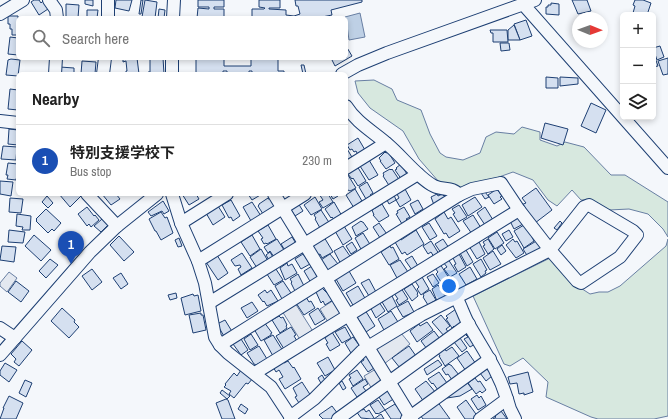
<!DOCTYPE html>
<html lang="en">
<head>
<meta charset="utf-8">
<style>
	:root { --surface:#fff; --page:#f2f2f2; --text:#222; --muted:#767676; --line:#e0e0e0; --accent:#d93025 }
	body { margin:0; font-family:"Archivo Narrow","Noto Sans JP",sans-serif; background:var(--page); color:var(--text) }
	.controls { position:absolute; right:12px; top:12px; display:grid; overflow:hidden; border-radius:6px; box-shadow:0 2px 6px #0003 }
	.controls button { width:36px; height:36px; display:grid; place-items:center; padding:0; border:0; border-bottom:1px solid var(--line); background:var(--surface); color:var(--text); font:20px sans-serif }
	.compass { position:absolute; left:572px; top:12px; width:36px; height:36px; border-radius:50%; background:var(--surface); box-shadow:0 2px 6px #0003; rotate:91deg }
	.you { position:absolute; left:449px; top:286px; width:14px; height:14px; margin:-10px; border:3px solid #fff; border-radius:50%; background:#1a73e8; box-shadow:0 0 0 6px #1a73e833 }
	.badge { display:grid; place-items:center; width:26px; height:26px; border-radius:50%; background:var(--accent); color:#fff; font-size:13px; font-weight:700 }
	.pin { position:absolute; translate:-50% -33px; filter:drop-shadow(0 1px 2px #0008) }
	.pin::after { content:''; position:absolute; top:21px; width:14px; height:12px; background:inherit; clip-path:polygon(0 0,100% 0,50% 100%) }
	.list { margin:0; padding:0; list-style:none }
	h2 { display:flex; justify-content:space-between; align-items:center; height:52px; margin:0; padding:0 16px; font-size:17px }
	h2 small { font-size:13px; font-weight:400; color:var(--muted) }
	.list li { display:grid; grid-template-columns:26px 1fr auto; gap:12px; align-items:center; box-sizing:border-box; height:72px; padding:0 16px; border-top:1px solid var(--line) }
	.list b { display:block; font-size:15px; white-space:nowrap }
	.list p { margin:0; font-size:13px; white-space:nowrap; color:var(--muted) }
	.list em { font-size:13px; font-style:normal; color:var(--muted) }
	.icon { flex:none; width:22px; height:22px; fill:none; stroke:currentColor; stroke-width:2; stroke-linecap:round; stroke-linejoin:round }
	.map { position:relative; flex:none; width:668px; height:419px; overflow:hidden }
	.search { position:absolute; background:var(--surface); box-shadow:0 2px 6px #0003; left:16px; top:16px; width:332px; height:44px; display:flex; align-items:center; gap:10px; box-sizing:border-box; padding:0 14px; border-radius:6px; color:var(--muted); font-size:15px }
	.panel { position:absolute; background:var(--surface); box-shadow:0 2px 6px #0003; left:16px; top:72px; width:332px; height:124px; border-radius:6px }
	.map>svg:first-child { display:block }
	.green { fill:#d7e8df; stroke:#687fa3 }
	.parking { fill:#e3e8f0; stroke:#687fa3 }
	.water { fill:#bed0e5; stroke:#687fa3 }
	.building { fill:#d5e0f0; stroke:#1d3f73 }
	.lines { fill:none; stroke-linecap:round; stroke-linejoin:round }
	.minor-casing { stroke:#1d3f73; stroke-width:14 }
	.minor { stroke:#f4f7fb; stroke-width:12 }
</style>
</head>
<body>
<div class="map">
<svg width="668" height="419" viewBox="0 0 668 419">
	<rect width="100%" height="100%" fill="#f4f7fb"/>
	<!-- green -->
	<g class="green">
		<path d="M 374,80 L 392,89 L 397,100 L 421,110 L 430,134 L 440,153 L 446,157 L 463,160 L 480,153 L 486,137 L 496,132 L 514,134 L 522,127 L 540,132 L 540,140 L 557,146 L 565,142 L 584,147 L 611,175 L 625,175 L 668,202 L 668,237 L 663,229 L 648,214 L 629,209 L 609,210 L 590,200 L 581,200 L 572,190 L 557,206 L 548,200 L 533,180 L 513,172 L 460,191 L 439,182 L 419,159 L 403,131 L 370,108 L 358,93 L 355,81 Z"/>
		<path d="M 668,239 L 668,416 L 654,419 L 598,419 L 591,417 L 546,397 L 548,382 L 523,358 L 510,366 L 504,364 L 473,296 L 550,258 L 573,283 L 590,294 L 599,292 L 608,292 L 620,286 L 666,246 Z"/>
	</g>
	<!-- parking -->
	<g class="parking">
		<path d="M 9,272 L 17,278 L 7,292 L 0,286 L 0,283 Z"/>
		<path d="M 334,300 L 343,315 L 329,324 L 320,309 Z"/>
		<path d="M 295,303 L 314,333 L 301,341 L 282,311 Z"/>
		<path d="M 401,333 L 410,344 L 384,364 L 375,350 Z"/>
		<path d="M 376,369 L 382,379 L 372,389 L 364,376 Z"/>
	</g>
	<!-- water -->
	<path class="water" d="M 360,13 L 365,37 L 349,40 L 346,18 L 345,17 Z"/>
	<!-- building -->
	<g class="building">
		<path d="M 34,0 L 39,0 L 41,3 L 43,1 L 48,9 L 39,15 L 31,2 Z"/>
		<path d="M 85,0 L 93,0 L 93,6 L 85,4 Z"/>
		<path d="M 116,0 L 132,0 L 129,11 L 115,8 Z"/>
		<path d="M 141,0 L 143,0 L 141,14 L 139,14 Z"/>
		<path d="M 145,0 L 157,2 L 155,18 L 142,17 Z"/>
		<path d="M 198,0 L 224,0 L 224,7 L 214,7 L 214,9 L 224,9 L 224,18 L 197,18 L 198,8 L 209,9 L 209,7 L 198,7 Z"/>
		<path d="M 259,0 L 280,0 L 280,8 L 269,8 L 269,9 L 286,10 L 286,15 L 294,16 L 300,14 L 298,6 L 296,6 L 295,0 L 362,0 L 362,2 L 331,10 L 332,15 L 317,18 L 252,18 L 252,9 L 264,9 L 265,8 L 259,7 Z"/>
		<path d="M 572,0 L 587,0 L 591,11 L 578,14 Z"/>
		<path d="M 635,0 L 643,0 L 651,3 L 647,15 L 640,15 L 633,13 L 635,6 L 633,5 Z"/>
		<path d="M 551,3 L 559,4 L 559,15 L 546,14 L 546,7 L 548,7 L 548,5 L 551,5 Z"/>
		<path d="M 66,4 L 79,5 L 78,18 L 66,18 Z"/>
		<path d="M 159,9 L 165,10 L 164,18 L 158,18 Z"/>
		<path d="M 87,10 L 98,10 L 97,18 L 87,17 Z"/>
		<path d="M 8,16 L 18,16 L 18,35 L 12,35 L 12,29 L 10,29 L 10,24 L 8,24 Z"/>
		<path d="M 526,20 L 532,36 L 520,40 L 514,24 Z"/>
		<path d="M 514,25 L 520,40 L 508,40 L 508,30 Z"/>
		<path d="M 490,30 L 507,30 L 508,42 L 493,42 L 493,33 L 491,33 Z"/>
		<path d="M 10,37 L 18,38 L 18,55 L 8,54 Z"/>
		<path d="M 500,43 L 509,43 L 510,50 L 501,51 Z"/>
		<path d="M 346,46 L 352,56 L 335,66 L 331,58 L 346,58 Z"/>
		<path d="M 660,46 L 664,57 L 657,60 L 653,48 Z"/>
		<path d="M 653,52 L 658,66 L 653,67 Z"/>
		<path d="M 123,58 L 137,58 L 139,74 L 126,74 L 126,71 L 127,71 L 126,61 L 123,62 Z"/>
		<path d="M 150,58 L 163,58 L 164,74 L 148,74 L 148,72 L 150,72 Z"/>
		<path d="M 196,58 L 224,58 L 224,66 L 251,66 L 251,58 L 278,58 L 278,71 L 284,71 L 284,74 L 252,74 L 252,71 L 249,71 L 249,74 L 226,74 L 227,74 L 227,71 L 223,71 L 223,74 L 196,74 Z"/>
		<path d="M 668,58 L 668,74 L 663,75 L 658,61 Z"/>
		<path d="M 11,59 L 20,60 L 18,76 L 6,75 L 8,60 Z"/>
		<path d="M 82,61 L 96,62 L 95,74 L 81,74 Z"/>
		<path d="M 301,65 L 304,65 L 306,74 L 303,74 Z"/>
		<path d="M 60,67 L 74,68 L 74,74 L 59,74 Z"/>
		<path d="M 546,77 L 558,78 L 558,88 L 546,88 Z"/>
		<path d="M 560,77 L 578,78 L 578,84 L 560,86 Z"/>
		<path d="M 10,89 L 18,90 L 18,110 L 8,109 Z"/>
		<path d="M 591,103 L 606,110 L 596,133 L 581,126 Z"/>
		<path d="M 545,123 L 568,129 L 563,145 L 541,138 Z"/>
		<path d="M 9,129 L 18,130 L 18,145 L 8,144 Z"/>
		<path d="M 358,138 L 365,150 L 358,155 L 356,151 L 354,152 L 352,149 L 350,150 L 347,145 Z"/>
		<path d="M 3,146 L 17,147 L 16,160 L 1,159 Z"/>
		<path d="M 346,147 L 353,159 L 346,164 Z"/>
		<path d="M 385,152 L 386,153 L 388,152 L 395,163 L 386,169 L 380,161 L 381,161 L 379,158 Z"/>
		<path d="M 369,160 L 378,175 L 369,180 L 360,166 Z"/>
		<path d="M 8,163 L 18,164 L 18,175 L 17,175 L 16,180 L 7,179 L 8,175 L 6,175 Z"/>
		<path d="M 401,164 L 408,176 L 402,180 L 395,170 L 397,169 L 396,168 Z"/>
		<path d="M 357,166 L 366,181 L 358,186 L 353,178 L 352,179 L 347,173 Z"/>
		<path d="M 390,169 L 391,170 L 392,169 L 400,181 L 390,187 L 383,176 L 384,175 L 383,173 Z"/>
		<path d="M 348,175 L 356,188 L 350,191 L 346,189 L 346,176 Z"/>
		<path d="M 0,181 L 13,182 L 11,196 L 0,194 Z"/>
		<path d="M 367,182 L 373,193 L 370,195 L 371,196 L 366,199 L 359,187 Z"/>
		<path d="M 536,188 L 552,210 L 535,223 L 521,205 L 526,203 L 522,198 Z"/>
		<path d="M 355,189 L 362,201 L 360,202 L 361,203 L 354,208 L 346,195 Z"/>
		<path d="M 405,189 L 411,200 L 400,207 L 396,200 L 399,198 L 397,194 Z"/>
		<path d="M 497,189 L 502,196 L 500,197 L 502,199 L 494,204 L 488,195 Z"/>
		<path d="M 485,192 L 489,197 L 485,199 L 481,193 Z"/>
		<path d="M 59,194 L 79,194 L 81,196 L 70,207 Z"/>
		<path d="M 102,194 L 116,194 L 120,199 L 111,205 Z"/>
		<path d="M 182,194 L 196,194 L 199,199 L 189,205 Z"/>
		<path d="M 248,194 L 262,194 L 252,200 Z"/>
		<path d="M 319,194 L 328,194 L 333,202 L 323,208 L 319,202 L 323,200 Z"/>
		<path d="M 330,194 L 337,194 L 338,196 L 333,199 Z"/>
		<path d="M 437,194 L 438,196 L 442,194 L 444,196 L 445,195 L 447,198 L 434,205 L 431,197 Z"/>
		<path d="M 394,195 L 396,200 L 389,204 L 386,198 Z"/>
		<path d="M 47,196 L 53,203 L 48,208 L 42,202 Z"/>
		<path d="M 315,197 L 322,209 L 311,215 L 304,205 Z"/>
		<path d="M 475,197 L 482,207 L 468,216 L 462,205 Z"/>
		<path d="M 10,198 L 23,199 L 21,213 L 9,212 Z"/>
		<path d="M 268,198 L 268,199 L 271,198 L 277,207 L 263,214 L 258,206 L 259,205 L 259,204 Z"/>
		<path d="M 231,200 L 240,216 L 233,221 L 231,217 L 229,218 L 222,205 Z"/>
		<path d="M 418,200 L 423,209 L 415,214 L 410,204 Z"/>
		<path d="M 163,201 L 169,211 L 164,214 L 162,211 L 151,216 L 148,212 Z"/>
		<path d="M 252,202 L 261,216 L 251,221 L 243,207 Z"/>
		<path d="M 334,202 L 342,216 L 335,221 L 332,217 L 331,218 L 325,209 Z"/>
		<path d="M 298,203 L 303,211 L 295,216 L 290,208 Z"/>
		<path d="M 382,204 L 389,216 L 379,222 L 373,215 L 374,215 L 372,210 Z"/>
		<path d="M 459,205 L 467,217 L 458,222 L 453,214 L 455,213 L 452,209 Z"/>
		<path d="M 218,206 L 225,217 L 213,225 L 206,213 Z"/>
		<path d="M 87,207 L 94,216 L 95,215 L 99,220 L 91,227 L 89,224 L 87,226 L 78,214 Z"/>
		<path d="M 404,207 L 410,217 L 406,219 L 408,221 L 402,224 L 396,214 L 398,213 L 397,211 Z"/>
		<path d="M 485,207 L 493,220 L 485,225 L 477,213 Z"/>
		<path d="M 46,209 L 61,223 L 54,231 L 52,229 L 48,233 L 36,221 L 37,220 L 36,219 Z"/>
		<path d="M 321,210 L 330,224 L 320,228 L 315,219 L 316,218 L 314,215 Z"/>
		<path d="M 161,212 L 165,218 L 167,217 L 173,233 L 161,240 L 156,231 L 155,231 L 149,219 Z"/>
		<path d="M 444,212 L 448,219 L 451,217 L 460,231 L 449,238 L 446,233 L 444,234 L 435,219 Z"/>
		<path d="M 17,214 L 31,216 L 30,230 L 22,230 L 23,227 L 16,226 Z"/>
		<path d="M 473,215 L 481,228 L 472,234 L 463,221 Z"/>
		<path d="M 519,216 L 523,224 L 514,229 L 510,221 Z"/>
		<path d="M 102,219 L 108,225 L 101,232 L 94,226 Z"/>
		<path d="M 361,221 L 362,222 L 363,222 L 368,229 L 356,236 L 352,227 Z"/>
		<path d="M 560,221 L 562,223 L 557,230 L 554,228 Z"/>
		<path d="M 379,223 L 389,237 L 382,241 L 373,227 Z"/>
		<path d="M 429,223 L 437,236 L 430,240 L 422,227 Z"/>
		<path d="M 268,225 L 276,239 L 267,244 L 266,243 L 264,244 L 261,239 L 263,238 L 258,231 Z"/>
		<path d="M 524,225 L 533,236 L 532,237 L 534,241 L 524,248 L 514,231 Z"/>
		<path d="M 344,226 L 352,239 L 343,245 L 335,231 Z"/>
		<path d="M 9,230 L 25,232 L 23,243 L 8,242 Z"/>
		<path d="M 416,230 L 424,244 L 407,255 L 405,252 L 402,254 L 395,242 L 400,239 L 401,240 Z"/>
		<path d="M 509,230 L 513,237 L 506,241 L 502,234 Z"/>
		<path d="M 497,232 L 504,243 L 495,249 L 488,238 Z"/>
		<path d="M 363,233 L 371,246 L 362,251 L 355,238 Z"/>
		<path d="M 34,235 L 51,250 L 41,261 L 25,246 Z"/>
		<path d="M 252,235 L 260,249 L 250,256 L 241,242 Z"/>
		<path d="M 119,236 L 134,252 L 124,261 L 110,245 Z"/>
		<path d="M 292,237 L 297,245 L 286,252 L 281,244 Z"/>
		<path d="M 324,237 L 333,252 L 322,258 L 320,254 L 318,255 L 312,245 Z"/>
		<path d="M 179,238 L 182,246 L 178,247 L 175,240 Z"/>
		<path d="M 277,239 L 284,250 L 274,257 L 270,251 L 268,253 L 264,247 Z"/>
		<path d="M 443,239 L 449,248 L 441,253 L 435,244 Z"/>
		<path d="M 488,239 L 494,249 L 488,254 L 483,246 L 485,245 L 483,242 Z"/>
		<path d="M 513,239 L 515,242 L 517,241 L 524,253 L 516,258 L 506,245 Z"/>
		<path d="M 478,240 L 485,254 L 477,259 L 469,246 Z"/>
		<path d="M 538,240 L 543,249 L 528,257 L 523,249 Z"/>
		<path d="M 431,241 L 439,254 L 434,257 L 431,252 L 428,254 L 423,246 Z"/>
		<path d="M 352,242 L 357,250 L 351,254 L 346,246 Z"/>
		<path d="M 502,245 L 506,251 L 501,255 L 497,249 Z"/>
		<path d="M 2,246 L 16,247 L 14,262 L 0,260 Z"/>
		<path d="M 343,246 L 352,259 L 342,266 L 334,251 Z"/>
		<path d="M 390,246 L 391,248 L 393,247 L 399,259 L 389,265 L 381,252 Z"/>
		<path d="M 261,249 L 268,261 L 257,268 L 250,257 Z"/>
		<path d="M 466,250 L 473,262 L 467,266 L 460,253 Z"/>
		<path d="M 493,251 L 501,264 L 490,270 L 483,258 Z"/>
		<path d="M 270,252 L 274,259 L 270,262 L 266,255 Z"/>
		<path d="M 242,253 L 252,268 L 241,275 L 238,269 L 241,267 L 240,265 L 235,266 L 231,260 Z"/>
		<path d="M 303,254 L 310,264 L 301,269 L 295,259 Z"/>
		<path d="M 330,254 L 338,264 L 335,265 L 336,268 L 329,273 L 321,260 Z"/>
		<path d="M 459,254 L 466,267 L 458,272 L 454,265 L 456,264 L 453,258 Z"/>
		<path d="M 217,255 L 228,273 L 218,280 L 206,262 Z"/>
		<path d="M 412,256 L 418,266 L 412,270 L 405,260 Z"/>
		<path d="M 50,259 L 58,265 L 46,278 L 39,271 Z"/>
		<path d="M 448,259 L 457,273 L 450,277 L 444,269 L 447,267 L 443,262 Z"/>
		<path d="M 481,259 L 487,270 L 485,271 L 486,273 L 481,277 L 473,264 Z"/>
		<path d="M 400,260 L 408,272 L 397,278 L 390,265 Z"/>
		<path d="M 287,263 L 288,266 L 292,264 L 297,273 L 285,280 L 280,268 Z"/>
		<path d="M 440,264 L 449,278 L 441,282 L 436,274 L 438,272 L 435,268 Z"/>
		<path d="M 274,266 L 283,280 L 274,285 L 265,271 Z"/>
		<path d="M 312,266 L 318,279 L 311,283 L 304,271 Z"/>
		<path d="M 470,267 L 477,279 L 466,285 L 459,274 Z"/>
		<path d="M 92,269 L 102,282 L 92,290 L 82,276 Z"/>
		<path d="M 349,271 L 356,283 L 343,291 L 336,279 Z"/>
		<path d="M 121,273 L 128,284 L 121,289 L 113,278 Z"/>
		<path d="M 298,274 L 305,288 L 296,293 L 291,283 L 292,282 L 290,279 Z"/>
		<path d="M 433,274 L 439,283 L 433,287 L 427,277 Z"/>
		<path d="M 422,277 L 429,289 L 421,295 L 417,289 L 419,287 L 415,281 Z"/>
		<path d="M 450,278 L 458,291 L 450,296 L 442,283 Z"/>
		<path d="M 369,279 L 376,292 L 369,296 L 361,283 Z"/>
		<path d="M 16,281 L 29,291 L 21,302 L 8,292 Z"/>
		<path d="M 283,281 L 291,293 L 282,299 L 275,286 Z"/>
		<path d="M 412,284 L 418,293 L 417,294 L 418,296 L 412,301 L 404,289 Z"/>
		<path d="M 438,285 L 446,297 L 437,301 L 432,289 Z"/>
		<path d="M 358,286 L 366,300 L 354,307 L 346,293 Z"/>
		<path d="M 322,288 L 327,293 L 328,293 L 333,300 L 325,305 L 323,301 L 321,303 L 316,292 Z"/>
		<path d="M 401,288 L 408,299 L 399,305 L 396,300 L 398,299 L 394,293 Z"/>
		<path d="M 265,290 L 267,293 L 271,290 L 278,301 L 267,306 L 264,301 L 263,302 L 258,295 Z"/>
		<path d="M 430,290 L 436,300 L 428,305 L 423,297 L 424,296 L 423,294 Z"/>
		<path d="M 176,293 L 177,298 L 170,300 L 168,295 Z"/>
		<path d="M 193,294 L 194,296 L 198,295 L 201,311 L 185,315 L 181,298 Z"/>
		<path d="M 391,294 L 397,306 L 388,312 L 382,302 L 386,299 L 385,298 Z"/>
		<path d="M 306,297 L 309,302 L 311,301 L 315,308 L 304,315 L 296,303 Z"/>
		<path d="M 408,301 L 414,312 L 403,317 L 397,307 Z"/>
		<path d="M 252,302 L 258,311 L 247,318 L 241,308 Z"/>
		<path d="M 379,302 L 385,311 L 376,318 L 370,307 Z"/>
		<path d="M 62,308 L 75,320 L 74,322 L 79,327 L 69,338 L 51,321 Z"/>
		<path d="M 318,308 L 325,319 L 315,325 L 309,314 Z"/>
		<path d="M 456,309 L 464,321 L 455,327 L 454,326 L 452,328 L 446,319 L 448,318 L 446,316 Z"/>
		<path d="M 365,310 L 375,326 L 366,332 L 357,317 Z"/>
		<path d="M 391,311 L 398,322 L 384,330 L 378,319 Z"/>
		<path d="M 201,313 L 201,315 L 203,315 L 206,330 L 193,333 L 189,315 Z"/>
		<path d="M 441,315 L 450,326 L 446,329 L 449,333 L 445,337 L 432,322 Z"/>
		<path d="M 279,316 L 281,318 L 283,317 L 287,325 L 286,326 L 287,328 L 280,333 L 272,320 Z"/>
		<path d="M 225,320 L 233,333 L 225,338 L 217,324 Z"/>
		<path d="M 264,322 L 272,333 L 271,333 L 271,335 L 261,341 L 254,329 Z"/>
		<path d="M 427,322 L 433,330 L 417,342 L 410,331 L 419,324 L 420,326 Z"/>
		<path d="M 291,327 L 296,335 L 294,336 L 297,341 L 284,349 L 276,336 Z"/>
		<path d="M 345,327 L 351,338 L 342,343 L 335,332 Z"/>
		<path d="M 434,331 L 440,339 L 427,349 L 421,341 Z"/>
		<path d="M 332,332 L 340,345 L 330,351 L 326,344 L 328,343 L 325,338 Z"/>
		<path d="M 469,332 L 477,343 L 470,347 L 464,339 L 468,337 L 466,335 Z"/>
		<path d="M 251,334 L 258,345 L 250,350 L 244,339 Z"/>
		<path d="M 273,335 L 283,351 L 273,356 L 264,340 Z"/>
		<path d="M 353,337 L 359,345 L 357,347 L 358,348 L 351,353 L 345,343 Z"/>
		<path d="M 460,338 L 467,348 L 462,352 L 454,342 Z"/>
		<path d="M 241,339 L 248,350 L 241,355 L 233,344 Z"/>
		<path d="M 22,341 L 32,350 L 19,366 L 14,362 L 16,359 L 11,354 Z"/>
		<path d="M 259,346 L 267,359 L 256,365 L 254,364 L 247,353 Z"/>
		<path d="M 409,346 L 416,356 L 400,368 L 392,358 Z"/>
		<path d="M 452,347 L 459,356 L 445,366 L 439,356 L 440,356 L 438,353 L 445,349 L 446,351 Z"/>
		<path d="M 467,351 L 476,364 L 466,371 L 457,358 Z"/>
		<path d="M 368,355 L 377,366 L 368,372 L 361,362 L 364,360 L 363,358 Z"/>
		<path d="M 328,357 L 335,370 L 325,376 L 317,363 Z"/>
		<path d="M 281,359 L 284,363 L 288,361 L 293,368 L 294,367 L 301,379 L 285,389 L 279,379 L 283,377 L 279,370 L 276,372 L 272,365 Z"/>
		<path d="M 438,360 L 442,365 L 427,375 L 424,369 Z"/>
		<path d="M 5,363 L 17,370 L 9,382 L 0,375 L 0,371 Z"/>
		<path d="M 449,364 L 450,365 L 451,365 L 459,375 L 452,380 L 448,374 L 446,375 L 442,369 Z"/>
		<path d="M 486,368 L 487,370 L 489,369 L 492,376 L 486,381 L 480,373 Z"/>
		<path d="M 241,370 L 253,378 L 248,384 L 246,383 L 234,398 L 229,394 L 231,391 L 224,387 L 226,385 L 225,384 L 234,373 L 237,376 Z"/>
		<path d="M 357,370 L 363,379 L 353,386 L 349,379 L 351,378 L 349,375 Z"/>
		<path d="M 439,372 L 447,383 L 438,390 L 433,383 L 432,384 L 428,379 Z"/>
		<path d="M 528,372 L 533,392 L 524,395 L 524,393 L 519,394 L 517,383 L 510,384 L 508,377 Z"/>
		<path d="M 322,375 L 326,382 L 322,385 L 318,378 Z"/>
		<path d="M 475,378 L 478,382 L 480,381 L 486,390 L 482,393 L 480,391 L 476,394 L 468,383 Z"/>
		<path d="M 365,379 L 368,384 L 363,387 L 366,391 L 357,397 L 351,388 Z"/>
		<path d="M 25,380 L 32,383 L 26,397 L 19,393 Z"/>
		<path d="M 342,381 L 346,388 L 343,390 L 339,383 Z"/>
		<path d="M 426,381 L 436,393 L 424,402 L 415,389 Z"/>
		<path d="M 466,381 L 472,389 L 460,396 L 447,398 L 446,397 Z"/>
		<path d="M 302,382 L 311,396 L 299,403 L 295,397 L 297,396 L 293,388 Z"/>
		<path d="M 387,387 L 395,398 L 384,405 L 377,394 Z"/>
		<path d="M 222,390 L 230,396 L 227,399 L 220,393 Z"/>
		<path d="M 477,395 L 479,398 L 481,396 L 486,405 L 478,410 L 471,399 Z"/>
		<path d="M 9,396 L 23,403 L 16,419 L 0,419 L 4,408 L 3,408 Z"/>
		<path d="M 226,399 L 228,400 L 235,419 L 222,419 L 216,403 Z"/>
		<path d="M 378,400 L 385,410 L 378,414 L 377,413 L 376,414 L 370,405 Z"/>
		<path d="M 466,400 L 478,417 L 475,419 L 465,419 L 457,407 Z"/>
		<path d="M 437,401 L 450,419 L 423,419 L 420,415 Z"/>
		<path d="M 241,404 L 248,409 L 245,414 L 238,409 Z"/>
		<path d="M 395,404 L 404,416 L 400,419 L 391,419 L 385,410 Z"/>
		<path d="M 332,406 L 338,414 L 331,419 L 323,419 L 319,415 Z"/>
		<path d="M 360,408 L 362,410 L 364,409 L 366,412 L 369,410 L 374,418 L 372,419 L 361,418 L 356,411 Z"/>
		<path d="M 501,411 L 507,419 L 493,419 L 496,417 L 495,416 Z"/>
		<path d="M 381,414 L 384,419 L 374,419 Z"/>
	</g>
	<g class="lines">
		<defs>
			<g id="minor">
				<path d="M 49,0 L 56,10 L 57,18"/>
				<path d="M 523,4 L 668,168"/>
				<path d="M 0,14 L 23,0"/>
				<path d="M 108,18 L 108,0"/>
				<path d="M 173,18 L 174,0"/>
				<path d="M 172,58 L 172,74"/>
				<path d="M 55,74 L 56,58"/>
				<path d="M 103,74 L 105,58"/>
				<path d="M 342,74 L 358,65 L 387,53 L 535,0"/>
				<path d="M 346,106 C 356,122 372,131 386,143 C 401,155 418,178 434,186 C 444,191 452,186 459,195"/>
				<path d="M 0,121 L 18,123"/>
				<path d="M 346,168 L 386,143"/>
				<path d="M 87,194 L 117,226"/>
				<path d="M 172,194 L 181,223 L 198,261 L 205,283 L 215,337 L 220,345 L 228,353 L 271,387 L 292,419"/>
				<path d="M 274,194 L 412,419"/>
				<path d="M 589,205 L 633,231 L 637,235 L 620,257 L 581,283 L 577,281 L 550,250 L 584,207 Z"/>
				<path d="M 181,223 L 227,194"/>
				<path d="M 198,261 L 305,194"/>
				<path d="M 456,297 C 461,306 464,316 469,325 C 484,351 498,370 507,399 L 480,419"/>
				<path d="M 209,303 L 418,174"/>
				<path d="M 0,328 L 15,338"/>
				<path d="M 220,345 L 459,195 L 472,189 L 501,183 L 519,210 L 550,250 L 421,315 L 368,347 L 362,351 L 314,399 L 290,417"/>
				<path d="M 0,355 L 90,252 L 117,226 L 157,194"/>
				<path d="M 255,373 L 519,210"/>
				<path d="M 507,399 L 510,409 L 515,419"/>
				<path d="M 338,419 L 469,324"/>
				<path d="M 407,419 L 490,359"/>
			</g>
		</defs>
		<!-- minor casing -->
		<use href="#minor" class="minor-casing"/>
		<!-- minor -->
		<use href="#minor" class="minor"/>
	</g>
</svg>
<div class="controls">
<button>+</button>
<button>−</button>
<button><svg class="icon" aria-label="layers" viewBox="0 0 24 24"><path d="M12 4l9 5-9 5-9-5zM3 14l9 5 9-5"/></svg></button>
</div>
<svg class="compass" viewBox="-18 -18 36 36"><path d="M0-13l5 13h-10z" fill="#e53935"/><path d="M0 13l5-13h-10z" fill="#767676"/></svg>
<div class="you"></div>
<div class="pin badge" style="left:71px;top:264px;background:#1a4fb4">1</div>
<div class="search"><svg class="icon" aria-label="search" viewBox="0 0 24 24"><circle cx="10" cy="10" r="6"/><path d="M15 15l6 6"/></svg>Search here</div>
<section class="panel">
<h2>Nearby<small></small></h2>
<ul class="list">
<li><span class="badge" style="background:#1a4fb4">1</span><div><b>特別支援学校下</b><p>Bus stop</p></div><em>230 m</em></li>
</ul>
</section>
</div>
</body>
</html>
